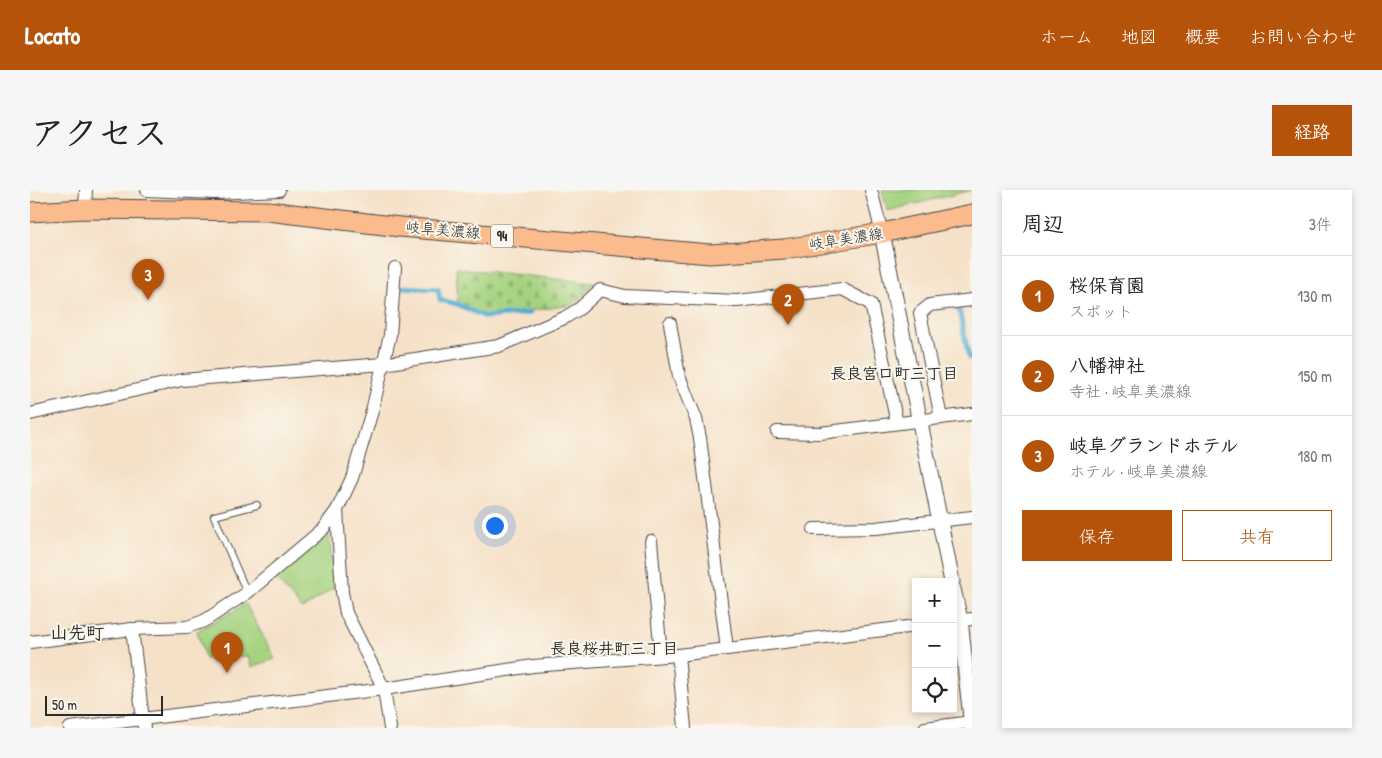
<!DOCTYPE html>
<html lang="ja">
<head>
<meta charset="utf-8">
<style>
	:root { --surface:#fff; --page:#f6f6f6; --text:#222; --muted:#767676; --line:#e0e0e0; --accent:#b45309 }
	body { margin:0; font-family:"Patrick Hand","Klee One",sans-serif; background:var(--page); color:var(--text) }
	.controls { position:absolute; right:15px; bottom:15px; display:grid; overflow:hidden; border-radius:0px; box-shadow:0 2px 8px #0003 }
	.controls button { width:45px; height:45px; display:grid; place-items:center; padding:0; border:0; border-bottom:1px solid var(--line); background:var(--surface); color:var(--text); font:25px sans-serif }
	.scale { position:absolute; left:15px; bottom:12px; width:118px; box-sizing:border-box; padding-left:5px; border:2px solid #2b2b2b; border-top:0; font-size:14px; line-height:18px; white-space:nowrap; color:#2b2b2b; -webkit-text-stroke:4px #fbf7ec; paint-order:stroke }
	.you { position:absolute; left:464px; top:335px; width:18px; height:18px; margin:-12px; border:4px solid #fff; border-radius:50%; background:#1a73e8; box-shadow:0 0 0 8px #1a73e833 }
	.badge { display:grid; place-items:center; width:32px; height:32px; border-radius:50%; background:var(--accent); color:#fff; font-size:16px; font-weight:700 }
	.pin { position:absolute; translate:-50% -41px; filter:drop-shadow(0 1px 2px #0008) }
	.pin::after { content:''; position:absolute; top:26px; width:18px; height:15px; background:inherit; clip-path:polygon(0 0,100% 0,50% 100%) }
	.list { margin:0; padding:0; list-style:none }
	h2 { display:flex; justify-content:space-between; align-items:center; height:65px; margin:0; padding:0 20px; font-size:21px }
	h2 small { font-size:16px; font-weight:400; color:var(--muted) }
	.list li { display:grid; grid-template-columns:32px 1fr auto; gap:15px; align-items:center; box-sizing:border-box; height:80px; padding:0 20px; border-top:1px solid var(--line) }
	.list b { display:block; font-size:19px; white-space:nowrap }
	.list p { margin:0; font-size:16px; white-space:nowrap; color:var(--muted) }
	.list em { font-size:16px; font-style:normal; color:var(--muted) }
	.actions { display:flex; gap:10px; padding:15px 20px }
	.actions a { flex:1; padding:11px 0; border:1px solid var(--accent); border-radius:0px; text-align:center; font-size:18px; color:var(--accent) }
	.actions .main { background:var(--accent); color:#fff }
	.icon { flex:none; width:28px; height:28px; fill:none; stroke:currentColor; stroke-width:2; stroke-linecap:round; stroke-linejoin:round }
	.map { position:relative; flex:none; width:942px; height:538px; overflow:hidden; border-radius:0px }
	header { display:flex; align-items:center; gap:30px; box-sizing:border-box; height:70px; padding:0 25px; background:var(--accent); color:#fff }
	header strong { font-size:24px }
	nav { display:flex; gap:28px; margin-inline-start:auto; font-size:18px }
	.intro { display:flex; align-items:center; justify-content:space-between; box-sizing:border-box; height:120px; padding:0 30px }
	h1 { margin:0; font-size:35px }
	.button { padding:12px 22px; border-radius:0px; background:var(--accent); color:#fff; font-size:18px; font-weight:700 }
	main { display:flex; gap:30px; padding:0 30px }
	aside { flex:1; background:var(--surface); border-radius:0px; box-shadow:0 2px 8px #0003 }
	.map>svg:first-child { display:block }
	.green { fill:#a4d27f; stroke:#687e55 }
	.cemetery { fill:url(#cemetery-stones); stroke:#687e55 }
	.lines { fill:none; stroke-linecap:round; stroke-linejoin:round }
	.stream { stroke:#53add1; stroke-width:5 }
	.service-casing { stroke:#494643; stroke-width:8 }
	.minor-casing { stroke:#494643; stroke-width:14 }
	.tertiary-casing { stroke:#494643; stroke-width:17 }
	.primary-casing { stroke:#494643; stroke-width:21 }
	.service { stroke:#fff; stroke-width:6 }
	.minor { stroke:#fff; stroke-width:12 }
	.tertiary { stroke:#fff; stroke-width:15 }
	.primary { stroke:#fbbb8d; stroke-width:19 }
	.labels { text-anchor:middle; stroke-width:4; stroke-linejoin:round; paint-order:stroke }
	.shield { fill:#fbf7ec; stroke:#696865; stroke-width:1 }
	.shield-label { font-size:14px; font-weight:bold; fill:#2b2b2b }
	.street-label { font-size:15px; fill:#2b2b2b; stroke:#fbf7ec }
	.neighbourhood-label { font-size:16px; font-weight:bold; fill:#2b2b2b; stroke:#fbf7ec }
	.quarter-label { font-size:18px; font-weight:bold; fill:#2b2b2b; stroke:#fbf7ec }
</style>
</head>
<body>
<header>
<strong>Locato</strong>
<nav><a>ホーム</a><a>地図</a><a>概要</a><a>お問い合わせ</a></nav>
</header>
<div class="intro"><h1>アクセス</h1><a class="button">経路</a></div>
<main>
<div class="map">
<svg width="942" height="538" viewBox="0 0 942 538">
	<defs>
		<pattern id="cemetery-stones" width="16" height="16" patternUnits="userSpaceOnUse" patternTransform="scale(1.25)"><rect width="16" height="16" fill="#a4d27f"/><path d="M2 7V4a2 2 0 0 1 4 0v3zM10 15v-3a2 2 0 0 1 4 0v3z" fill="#8db46e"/></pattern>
	</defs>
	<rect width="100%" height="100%" fill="#fbf7ec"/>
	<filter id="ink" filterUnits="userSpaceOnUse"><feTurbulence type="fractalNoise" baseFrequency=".02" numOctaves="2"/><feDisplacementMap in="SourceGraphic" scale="10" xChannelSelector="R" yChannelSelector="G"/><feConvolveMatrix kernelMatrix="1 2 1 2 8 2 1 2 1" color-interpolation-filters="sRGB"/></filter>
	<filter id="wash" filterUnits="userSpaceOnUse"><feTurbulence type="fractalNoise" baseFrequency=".0096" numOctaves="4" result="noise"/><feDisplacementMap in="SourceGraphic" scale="20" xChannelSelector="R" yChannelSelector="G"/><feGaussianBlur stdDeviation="1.12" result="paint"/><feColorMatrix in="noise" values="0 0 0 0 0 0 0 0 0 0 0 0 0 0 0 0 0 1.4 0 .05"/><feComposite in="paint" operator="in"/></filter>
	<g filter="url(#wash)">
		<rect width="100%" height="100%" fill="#f5e1c8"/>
		<!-- green -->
		<g class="green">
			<path d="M 852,0 L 942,0 L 857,21 Z"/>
			<path d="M 299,345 L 305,397 L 272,419 L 246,389 Z"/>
			<path d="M 216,414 L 245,469 L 221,477 L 218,466 L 175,469 L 167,441 Z"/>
		</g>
		<!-- cemetery -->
		<path class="cemetery" d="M 426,78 L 564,93 L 543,115 L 455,127 L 428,113 Z"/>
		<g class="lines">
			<!-- stream -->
			<g class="stream">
				<path d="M 372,97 L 408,99 L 410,110 L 427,114 L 455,127 L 500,123"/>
				<path d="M 929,119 L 939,168 L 942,167"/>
			</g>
		</g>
	</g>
	<g filter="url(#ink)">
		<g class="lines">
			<defs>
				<path id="service" d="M 217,403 L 184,326 L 227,315"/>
				<g id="minor">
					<path d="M 117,0 L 185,3 L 249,0"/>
					<path d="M 841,0 L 852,43"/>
					<path d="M 55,19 L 56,0"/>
					<path d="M 640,133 L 649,186 L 666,229 L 670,248 L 697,459"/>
					<path d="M 0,224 L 152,190 L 353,174 L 469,156 L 534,128 L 549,119 L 570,100 L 595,106 L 707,111 L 812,99 L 841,114 L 867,233"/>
					<path d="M 911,228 L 890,123 L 900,115 L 942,110"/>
					<path d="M 747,242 L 790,243 L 942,224"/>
					<path d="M 307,320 L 312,402 L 316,423 L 354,499 L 360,538"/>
					<path d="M 784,339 L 846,338 L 942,327"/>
					<path d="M 621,351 L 631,466"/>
					<path d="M 923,431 L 942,429"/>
					<path d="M 102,439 L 114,538"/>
					<path d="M 0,452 L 102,439 L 157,437 L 174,431 L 217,403 L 293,339 L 307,320 L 322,288 L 342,221 L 360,145 L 365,78"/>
					<path d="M 648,465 L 655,538"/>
					<path d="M 40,538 L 354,499 L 503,476 L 648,465 L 886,436"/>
					<path d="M 895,538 L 942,532"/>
				</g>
				<g id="tertiary">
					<path d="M 852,43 L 922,392"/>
					<path d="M 923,399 L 930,430 L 942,537"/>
				</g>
				<path id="primary" d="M 0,22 L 55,19 L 238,21 L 370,37 L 680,64 L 754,59 L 852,43 L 942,24"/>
			</defs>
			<!-- service casing -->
			<use href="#service" class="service-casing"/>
			<!-- minor casing -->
			<use href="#minor" class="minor-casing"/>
			<!-- tertiary casing -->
			<use href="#tertiary" class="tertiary-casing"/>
			<!-- primary casing -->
			<use href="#primary" class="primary-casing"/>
			<!-- service -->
			<use href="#service" class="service"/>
			<!-- minor -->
			<use href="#minor" class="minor"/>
			<!-- tertiary -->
			<use href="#tertiary" class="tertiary"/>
			<!-- primary -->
			<use href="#primary" class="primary"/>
		</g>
	</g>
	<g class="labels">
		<!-- shield labels -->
		<rect class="shield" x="461" y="34.5" width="22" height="23" rx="4"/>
		<g class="shield-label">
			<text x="472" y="51">94</text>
		</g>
		<!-- street labels -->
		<g class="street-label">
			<text transform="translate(413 40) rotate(5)" y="5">岐阜美濃線</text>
			<text transform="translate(816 49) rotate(-9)" y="5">岐阜美濃線</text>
		</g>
		<!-- neighbourhood labels -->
		<g class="neighbourhood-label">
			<text x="864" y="189">長良宮口町三丁目</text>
			<text x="584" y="464">長良桜井町三丁目</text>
		</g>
		<!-- quarter labels -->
		<g class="quarter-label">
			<text x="47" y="449">山先町</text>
		</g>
	</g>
</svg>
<div class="controls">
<button>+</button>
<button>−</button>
<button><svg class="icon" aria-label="locate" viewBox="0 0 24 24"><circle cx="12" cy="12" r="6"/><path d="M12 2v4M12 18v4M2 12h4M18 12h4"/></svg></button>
</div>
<div class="scale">50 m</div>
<div class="you"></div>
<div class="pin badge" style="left:197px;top:483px">1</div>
<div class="pin badge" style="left:758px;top:135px">2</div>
<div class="pin badge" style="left:118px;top:110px">3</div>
</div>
<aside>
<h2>周辺<small>3件</small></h2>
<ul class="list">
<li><span class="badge">1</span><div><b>桜保育園</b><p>スポット</p></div><em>130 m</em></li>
<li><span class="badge">2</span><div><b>八幡神社</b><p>寺社 · 岐阜美濃線</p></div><em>150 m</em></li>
<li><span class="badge">3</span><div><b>岐阜グランドホテル</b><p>ホテル · 岐阜美濃線</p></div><em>180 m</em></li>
</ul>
<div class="actions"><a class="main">保存</a><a>共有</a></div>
</aside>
</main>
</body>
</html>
